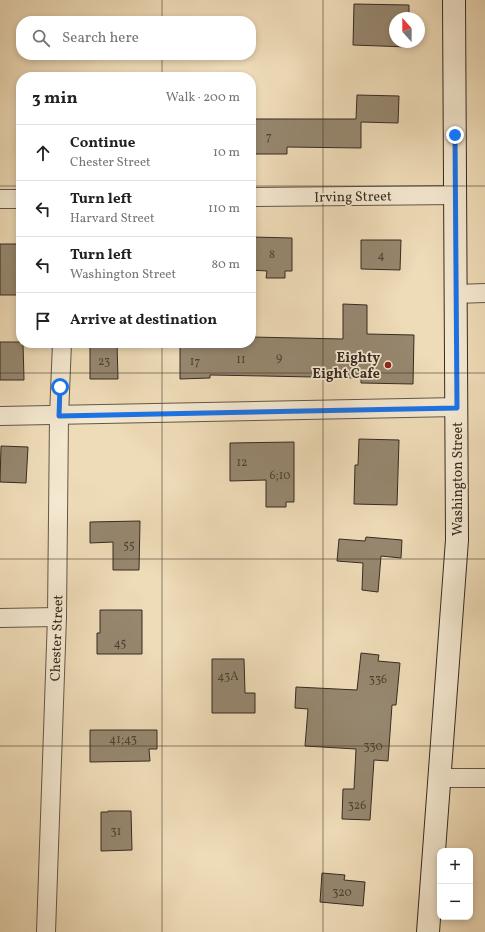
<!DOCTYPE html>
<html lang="en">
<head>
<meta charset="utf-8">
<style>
	:root { --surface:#fff; --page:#f2f2f2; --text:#202124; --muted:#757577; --line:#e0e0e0 }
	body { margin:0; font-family:Vollkorn,serif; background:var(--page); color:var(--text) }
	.controls { position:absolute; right:12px; bottom:12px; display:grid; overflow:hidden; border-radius:8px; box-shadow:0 2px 6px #0003 }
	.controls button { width:36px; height:36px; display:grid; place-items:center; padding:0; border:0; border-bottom:1px solid var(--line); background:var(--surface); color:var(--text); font:20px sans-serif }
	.compass { position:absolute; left:389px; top:12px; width:36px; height:36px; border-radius:50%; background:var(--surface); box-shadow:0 2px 6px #0003; rotate:339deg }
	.stop { position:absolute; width:12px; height:12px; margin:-9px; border:3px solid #1a73e8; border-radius:50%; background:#fff }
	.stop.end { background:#1a73e8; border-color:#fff; box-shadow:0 1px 4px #0008 }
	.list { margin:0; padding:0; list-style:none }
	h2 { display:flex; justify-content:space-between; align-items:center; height:52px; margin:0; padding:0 16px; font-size:17px }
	h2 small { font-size:13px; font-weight:400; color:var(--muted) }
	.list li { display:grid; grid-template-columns:26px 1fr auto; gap:12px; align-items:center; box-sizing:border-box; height:56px; padding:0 16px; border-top:1px solid var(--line) }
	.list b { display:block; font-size:15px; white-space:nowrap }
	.list p { margin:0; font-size:13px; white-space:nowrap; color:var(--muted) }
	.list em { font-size:13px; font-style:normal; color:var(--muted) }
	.icon { flex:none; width:22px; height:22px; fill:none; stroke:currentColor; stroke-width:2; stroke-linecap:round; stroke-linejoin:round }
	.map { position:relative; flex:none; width:485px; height:932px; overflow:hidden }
	.search { position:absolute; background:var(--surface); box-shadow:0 2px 6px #0003; left:16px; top:16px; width:240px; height:44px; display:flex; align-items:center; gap:10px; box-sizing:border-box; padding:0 14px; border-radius:16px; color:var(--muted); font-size:15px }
	.panel { position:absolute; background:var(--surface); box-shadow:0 2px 6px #0003; left:16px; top:72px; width:240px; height:276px; border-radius:16px }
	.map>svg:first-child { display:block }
	.building { fill:#96876f; stroke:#362b22 }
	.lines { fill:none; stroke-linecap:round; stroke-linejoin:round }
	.street-casing { stroke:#645747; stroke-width:20 }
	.secondary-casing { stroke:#362b22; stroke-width:24 }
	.street { stroke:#f4e8d0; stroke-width:18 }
	.secondary { stroke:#f4e8d0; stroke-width:22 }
	.route { stroke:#1a73e8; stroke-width:5 }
	.grid { fill:none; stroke:#362b22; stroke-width:1; stroke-opacity:0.55 }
	.poi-dot { fill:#8f2418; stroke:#f4e8d0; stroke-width:1.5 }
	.labels { text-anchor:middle; stroke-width:3.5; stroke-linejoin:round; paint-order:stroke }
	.number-label { font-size:12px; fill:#4e4235 }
	.street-label { font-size:14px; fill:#362b22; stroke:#f4e8d0 }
	.poi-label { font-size:14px; font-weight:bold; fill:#362b22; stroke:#f4e8d0; text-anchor:end }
</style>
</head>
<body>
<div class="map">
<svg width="485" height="932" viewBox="0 0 485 932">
	<rect width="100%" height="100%" fill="#eedbb7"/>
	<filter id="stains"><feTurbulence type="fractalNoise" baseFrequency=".005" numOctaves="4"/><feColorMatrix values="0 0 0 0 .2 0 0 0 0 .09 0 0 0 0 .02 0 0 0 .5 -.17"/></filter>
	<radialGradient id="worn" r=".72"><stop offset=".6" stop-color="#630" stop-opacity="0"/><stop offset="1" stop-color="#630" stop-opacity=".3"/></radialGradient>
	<!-- building -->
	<g class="building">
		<path d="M 354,4 L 409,5 L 409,18 L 395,18 L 395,42 L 408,42 L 408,47 L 353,45 Z"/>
		<path d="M 357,95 L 399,96 L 398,123 L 361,122 L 361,148 L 287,147 L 287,154 L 251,154 L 251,119 L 356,119 Z"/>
		<path d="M 251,237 L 292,238 L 292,271 L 285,271 L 285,278 L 266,278 L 267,271 L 251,270 Z"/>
		<path d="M 361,240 L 401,240 L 400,270 L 361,269 Z"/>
		<path d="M 0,244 L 20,244 L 21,295 L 0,295 Z"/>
		<path d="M 343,304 L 367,305 L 367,334 L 414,335 L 413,384 L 361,383 L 361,378 L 264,376 L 210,375 L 210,378 L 180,379 L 180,343 L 251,343 L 251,337 L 343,339 Z"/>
		<path d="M 0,342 L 21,342 L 21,343 L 23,343 L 24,380 L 0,380 Z"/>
		<path d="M 90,343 L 117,343 L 118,379 L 90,379 Z"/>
		<path d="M 359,439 L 399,440 L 397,505 L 354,504 L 355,465 L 358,465 Z"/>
		<path d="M 294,442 L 294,502 L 286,502 L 286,507 L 266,507 L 266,480 L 230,481 L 230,443 Z"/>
		<path d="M 1,446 L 28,447 L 26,483 L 0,482 Z"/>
		<path d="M 140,521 L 139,570 L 113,570 L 113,542 L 90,543 L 90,522 Z"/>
		<path d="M 366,537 L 402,540 L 401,558 L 381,556 L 378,592 L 362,590 L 363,563 L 337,561 L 339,539 L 365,541 Z"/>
		<path d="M 100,610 L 142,610 L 142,654 L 97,654 L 97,633 L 100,633 Z"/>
		<path d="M 361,653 L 379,655 L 378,661 L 400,663 L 396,705 L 392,705 L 388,761 L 374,760 L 370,820 L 342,819 L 343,789 L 354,789 L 356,749 L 305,746 L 308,709 L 295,708 L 296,687 L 357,690 Z"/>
		<path d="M 212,659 L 244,659 L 245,693 L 255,693 L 255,713 L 212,713 Z"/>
		<path d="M 90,730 L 157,730 L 157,749 L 149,749 L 150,761 L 90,762 Z"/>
		<path d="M 108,811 L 131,811 L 132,850 L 101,851 L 101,812 L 108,812 Z"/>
		<path d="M 322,873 L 345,875 L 344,880 L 365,882 L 363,906 L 320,902 Z"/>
	</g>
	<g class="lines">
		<defs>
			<g id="street">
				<path d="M 251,197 L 456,195"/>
				<path d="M 0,199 L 21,199"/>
				<path d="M 456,294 L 485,293"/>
				<path d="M 0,416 L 457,407"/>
				<path d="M 0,618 L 57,617"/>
				<path d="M 439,778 L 485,778"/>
				<path d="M 46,932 L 57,617 L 59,416 L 62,343"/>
			</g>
			<path id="secondary" d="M 428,932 L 457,540 L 454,0"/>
		</defs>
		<!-- street casing -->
		<use href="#street" class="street-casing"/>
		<!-- secondary casing -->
		<use href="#secondary" class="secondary-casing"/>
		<!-- street -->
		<use href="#street" class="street"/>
		<!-- secondary -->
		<use href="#secondary" class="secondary"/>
	</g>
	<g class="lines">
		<!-- route -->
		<path class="route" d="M 60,387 L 59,416 L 457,408 L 455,135"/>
	</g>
	<!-- grid -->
	<path class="grid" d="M 162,0 L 162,21M 323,0 L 323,932M 162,55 L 162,77M 0,186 L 21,186M 251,186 L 485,186M 162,343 L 162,932M 0,373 L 485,373M 0,559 L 485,559M 0,746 L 485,746"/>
	<!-- markers -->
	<circle class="poi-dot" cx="388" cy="365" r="4"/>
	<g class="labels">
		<!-- number labels -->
		<g class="number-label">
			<text x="269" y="140">7</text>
			<text x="272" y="258">8</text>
			<text x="381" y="259">4</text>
			<text x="279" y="361">9</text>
			<text x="241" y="363">11</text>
			<text x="104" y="365">23</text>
			<text x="195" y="365">17</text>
			<text x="242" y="466">12</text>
			<text x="280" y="479">6;10</text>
			<text x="129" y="549">55</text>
			<text x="120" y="647">45</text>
			<text x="228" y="680">43A</text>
			<text x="378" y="683">336</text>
			<text x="123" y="743">41;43</text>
			<text x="373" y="750">330</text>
			<text x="357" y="809">326</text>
			<text x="116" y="835">31</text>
			<text x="342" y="896">320</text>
		</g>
		<!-- street labels -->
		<g class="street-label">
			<text transform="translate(353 196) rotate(-1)" y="5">Irving Street</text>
			<text transform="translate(457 479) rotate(-90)" y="5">Washington Street</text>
			<text transform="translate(56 638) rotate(-88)" y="5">Chester Street</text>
		</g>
		<!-- poi labels -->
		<g class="poi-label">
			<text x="380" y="362">Eighty<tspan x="380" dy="16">Eight Cafe</tspan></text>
		</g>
	</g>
	<rect width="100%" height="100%" filter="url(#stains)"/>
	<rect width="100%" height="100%" fill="url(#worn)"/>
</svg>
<div class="controls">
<button>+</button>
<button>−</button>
</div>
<svg class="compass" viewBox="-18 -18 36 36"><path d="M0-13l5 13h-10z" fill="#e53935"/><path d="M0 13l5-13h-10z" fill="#757577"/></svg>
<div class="stop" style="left:60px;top:387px"></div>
<div class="stop end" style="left:455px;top:135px"></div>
<div class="search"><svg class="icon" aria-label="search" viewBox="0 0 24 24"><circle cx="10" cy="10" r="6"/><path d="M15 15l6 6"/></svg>Search here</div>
<section class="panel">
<h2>3 min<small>Walk · 200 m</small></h2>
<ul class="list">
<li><svg class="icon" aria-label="ahead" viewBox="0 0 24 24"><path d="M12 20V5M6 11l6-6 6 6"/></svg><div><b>Continue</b><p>Chester Street</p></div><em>10 m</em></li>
<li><svg class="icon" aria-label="left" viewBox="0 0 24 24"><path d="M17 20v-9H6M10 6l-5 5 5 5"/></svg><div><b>Turn left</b><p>Harvard Street</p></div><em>110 m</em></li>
<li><svg class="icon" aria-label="left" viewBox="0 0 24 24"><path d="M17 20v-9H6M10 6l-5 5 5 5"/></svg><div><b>Turn left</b><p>Washington Street</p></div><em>80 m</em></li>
<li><svg class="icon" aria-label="arrive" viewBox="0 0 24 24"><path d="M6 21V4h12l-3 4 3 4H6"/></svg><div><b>Arrive at destination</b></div></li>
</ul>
</section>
</div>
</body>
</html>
